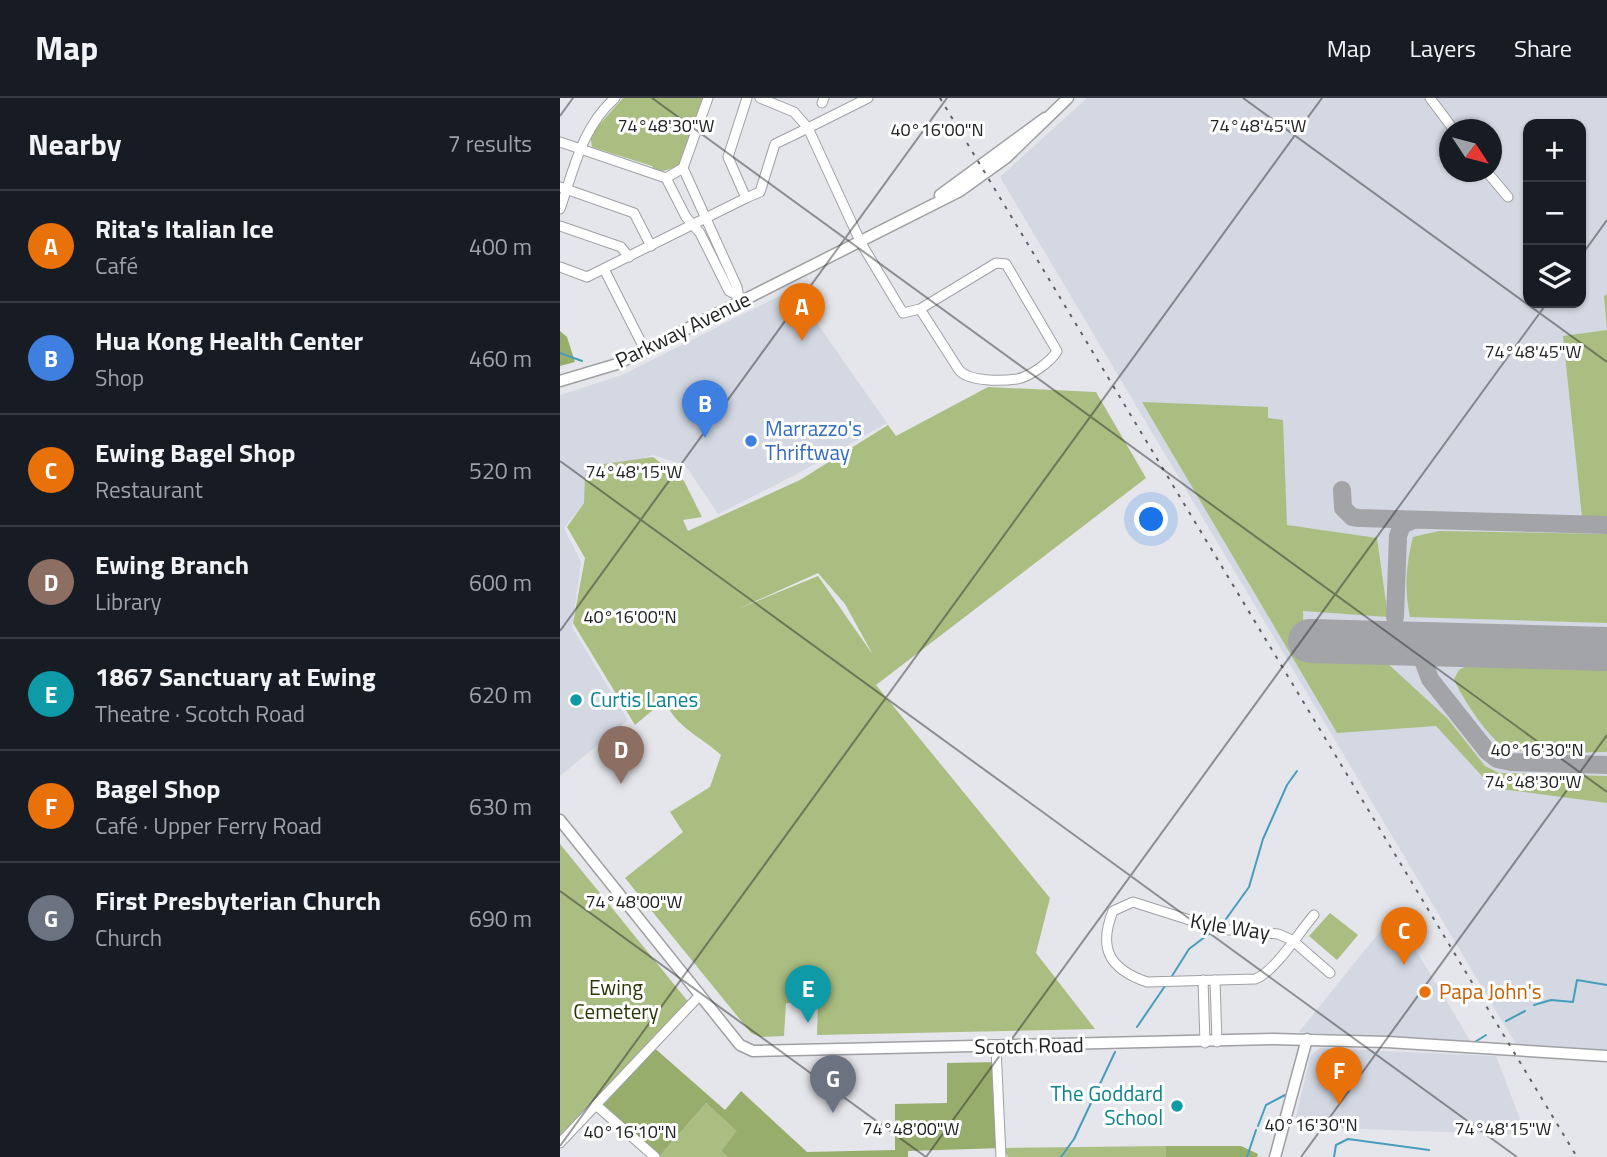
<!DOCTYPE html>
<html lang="en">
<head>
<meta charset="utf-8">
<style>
	:root { --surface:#171b24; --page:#242831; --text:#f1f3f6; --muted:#9ea1a6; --line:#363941; --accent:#0b8043 }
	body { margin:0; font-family:"Titillium Web",sans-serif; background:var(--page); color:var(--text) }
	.controls { position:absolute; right:21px; top:21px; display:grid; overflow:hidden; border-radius:14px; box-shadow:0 2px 5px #0004 }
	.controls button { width:63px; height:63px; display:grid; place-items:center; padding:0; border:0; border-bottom:2px solid var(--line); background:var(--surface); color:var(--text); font:35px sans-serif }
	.compass { position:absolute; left:879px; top:21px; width:63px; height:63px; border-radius:50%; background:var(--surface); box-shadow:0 2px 5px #0004; rotate:126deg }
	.you { position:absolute; left:592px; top:422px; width:24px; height:24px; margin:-18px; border:5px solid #fff; border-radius:50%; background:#1a73e8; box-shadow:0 0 0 10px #1a73e833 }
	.badge { display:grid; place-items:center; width:46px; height:46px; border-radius:50%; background:var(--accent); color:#fff; font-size:23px; font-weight:700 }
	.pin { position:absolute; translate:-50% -58px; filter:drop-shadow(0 2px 4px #0008) }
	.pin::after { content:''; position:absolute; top:37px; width:24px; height:21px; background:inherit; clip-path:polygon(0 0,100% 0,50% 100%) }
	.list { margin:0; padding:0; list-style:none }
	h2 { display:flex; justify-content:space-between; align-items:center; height:91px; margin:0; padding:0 28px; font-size:30px }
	h2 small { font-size:23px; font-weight:400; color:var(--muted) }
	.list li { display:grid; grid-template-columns:46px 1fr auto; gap:21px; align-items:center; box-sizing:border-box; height:112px; padding:0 28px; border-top:2px solid var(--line) }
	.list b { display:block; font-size:26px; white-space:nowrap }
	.list p { margin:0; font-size:23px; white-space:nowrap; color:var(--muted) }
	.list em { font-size:23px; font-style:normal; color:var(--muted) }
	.icon { flex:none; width:38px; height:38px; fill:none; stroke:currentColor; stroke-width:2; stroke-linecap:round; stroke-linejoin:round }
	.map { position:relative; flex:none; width:1047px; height:1059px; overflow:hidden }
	header { display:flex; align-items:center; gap:42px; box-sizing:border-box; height:98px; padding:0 35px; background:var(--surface); border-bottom:2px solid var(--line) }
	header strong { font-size:33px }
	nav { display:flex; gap:38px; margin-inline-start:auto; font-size:24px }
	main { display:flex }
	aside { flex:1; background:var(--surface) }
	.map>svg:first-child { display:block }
	.built { fill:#d3d8e3; fill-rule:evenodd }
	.green { fill:#aabe81; fill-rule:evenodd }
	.forest { fill:#97ad6b }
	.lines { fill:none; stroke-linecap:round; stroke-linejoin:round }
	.stream { stroke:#489dbc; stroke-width:2 }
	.taxiway { stroke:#a2a4a8; stroke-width:18 }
	.runway { stroke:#a2a4a8; stroke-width:44 }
	.minor-casing { stroke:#9ea0a4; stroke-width:11 }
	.major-casing { stroke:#9ea0a4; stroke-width:13 }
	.minor { stroke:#fff; stroke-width:9 }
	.major { stroke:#fff; stroke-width:10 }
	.rail { stroke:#606264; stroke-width:2; stroke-dasharray:3.5 7; stroke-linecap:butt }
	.ticks { fill:none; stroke:#222324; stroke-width:2; stroke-opacity:0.45 }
	.shop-dot { fill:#3f7fe0; stroke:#fff; stroke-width:2.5 }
	.culture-dot { fill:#0f9aa8; stroke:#fff; stroke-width:2.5 }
	.food-dot { fill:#e8710a; stroke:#fff; stroke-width:2.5 }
	.labels { text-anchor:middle; stroke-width:6; stroke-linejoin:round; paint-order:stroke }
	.street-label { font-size:21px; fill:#222324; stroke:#fff }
	.shop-label { font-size:21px; fill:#366cbe; stroke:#fff; text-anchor:start }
	.culture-label { font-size:21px; fill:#0d838f; stroke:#fff; text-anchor:start }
	.park-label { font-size:21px; fill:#2a3704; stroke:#fff }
	.food-label { font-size:21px; fill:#c56008; stroke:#fff; text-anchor:start }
	.ticks-label { font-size:18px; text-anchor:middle; fill:#222324; stroke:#fff; stroke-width:6; stroke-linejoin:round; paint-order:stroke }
</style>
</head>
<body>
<header>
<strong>Map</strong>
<nav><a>Map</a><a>Layers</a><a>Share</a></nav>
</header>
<main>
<aside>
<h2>Nearby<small>7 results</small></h2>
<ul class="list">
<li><span class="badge" style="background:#e8710a">A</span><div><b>Rita's Italian Ice</b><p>Café</p></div><em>400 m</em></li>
<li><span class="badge" style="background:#3f7fe0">B</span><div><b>Hua Kong Health Center</b><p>Shop</p></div><em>460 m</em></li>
<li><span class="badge" style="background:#e8710a">C</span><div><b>Ewing Bagel Shop</b><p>Restaurant</p></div><em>520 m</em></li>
<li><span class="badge" style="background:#8d6e63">D</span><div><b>Ewing Branch</b><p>Library</p></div><em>600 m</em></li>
<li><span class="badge" style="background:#0f9aa8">E</span><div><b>1867 Sanctuary at Ewing</b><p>Theatre · Scotch Road</p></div><em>620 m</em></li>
<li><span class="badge" style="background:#e8710a">F</span><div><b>Bagel Shop</b><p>Café · Upper Ferry Road</p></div><em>630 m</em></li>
<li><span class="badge" style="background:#6b7280">G</span><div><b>First Presbyterian Church</b><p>Church</p></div><em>690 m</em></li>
</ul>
</aside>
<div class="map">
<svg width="1047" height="1059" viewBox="0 0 1047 1059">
	<rect width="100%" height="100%" fill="#e4e6eb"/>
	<!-- built -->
	<g class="built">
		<path d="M 527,0 L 1047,0 L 1047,952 L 957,948 L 440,79 ZM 968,26 L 1021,26 L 1021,205 L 968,205 ZM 890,32 L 932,32 L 932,74 L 890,74 Z"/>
		<path d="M 233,191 L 327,325 L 235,377 L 158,416 L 125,367 L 93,357 L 78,362 L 37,367 L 26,377 L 24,405 L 4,430 L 21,464 L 12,529 L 68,622 L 0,678 L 0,297 L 62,277 Z"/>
		<path d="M 829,822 L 846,836 L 911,944 L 739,934 Z"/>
		<path d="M 760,950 L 936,958 L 966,1037 L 747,1029 L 735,1022 L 751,957 Z"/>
	</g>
	<!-- green -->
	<g class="green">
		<path d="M 63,0 L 144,0 L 119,67 C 111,71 96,78 92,68 L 32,49 L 30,37 Z"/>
		<path d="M 1047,196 L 1047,419 L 1022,419 L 1003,238 L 1047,232 L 1044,198 Z"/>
		<path d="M 428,289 L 536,294 L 586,380 L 316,587 L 490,800 L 476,855 L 535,931 L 257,937 L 258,904 L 226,905 L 224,938 L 201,939 L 191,935 L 65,780 L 123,734 L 110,714 L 150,689 L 161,657 C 143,640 109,625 106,601 L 75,627 L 13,525 L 25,460 L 7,429 L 24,405 L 25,377 L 37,367 L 93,359 L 124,383 L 142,419 L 123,422 L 128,433 L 240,382 L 328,327 L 336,338 ZM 258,475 L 285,506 L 313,557 L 258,478 L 178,511 Z"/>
		<path d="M 582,304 L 708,309 L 708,320 L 723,322 L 727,427 L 817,440 L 828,519 L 743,513 L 744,562 L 826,564 L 888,621 L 925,668 L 939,675 L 1047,678 L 1047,705 L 933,690 L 876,628 L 777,635 Z"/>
		<path d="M 879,433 L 1047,436 L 1047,525 L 850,519 C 844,491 846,467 853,439 Z"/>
		<path d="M 910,566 L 1047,570 L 1047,654 C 1022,654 969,658 947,650 C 931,645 900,597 894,581 L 899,572 Z"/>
		<path d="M 0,746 L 130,906 L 0,1040 Z"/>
		<path d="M 770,815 L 798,837 L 777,862 L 749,838 Z"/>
		<path d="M 146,1005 L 178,1033 L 161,1053 L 168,1059 L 99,1059 Z"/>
		<path d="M 606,1048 L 606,1059 L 448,1059 L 443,1050 Z"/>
	</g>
	<!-- forest -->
	<g class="forest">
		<path d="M 0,233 L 7,239 L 15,264 L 0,268 Z"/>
		<path d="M 91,947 L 165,1012 L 181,993 L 247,1054 L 335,1052 L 335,1006 L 387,1005 L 387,965 L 441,964 L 443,1050 L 348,1053 L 348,1059 L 168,1059 L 161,1053 L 177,1033 L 146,1005 L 99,1059 L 34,1006 Z"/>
		<path d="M 606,1048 L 681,1048 L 698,1056 L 697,1059 L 606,1059 Z"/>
	</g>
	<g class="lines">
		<!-- stream -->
		<g class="stream">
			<path d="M 0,255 L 22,263"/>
			<path d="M 666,821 L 689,789 L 703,741 L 727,687 L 737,673"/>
			<path d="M 660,827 L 661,826"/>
			<path d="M 612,878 L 629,851 L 650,835"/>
			<path d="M 974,907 L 991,902 L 1013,904 L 1017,882 L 1047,887"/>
			<path d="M 946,923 L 965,913"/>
			<path d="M 577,929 L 605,888"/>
			<path d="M 915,944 L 926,937"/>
			<path d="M 698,1028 L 706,1007 L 725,997"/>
			<path d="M 501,1059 L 514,1041 L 555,954"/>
			<path d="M 687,1059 L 696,1032"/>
			<path d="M 774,1059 L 776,1047 L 788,1041 L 869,1052"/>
		</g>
		<!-- taxiway -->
		<g class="taxiway">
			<path d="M 782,392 L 783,410 L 792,419 L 799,420 L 1047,427"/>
			<path d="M 835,519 L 838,438 L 842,427 L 853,422"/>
			<path d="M 864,565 L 870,581 L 927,653 L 937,661 L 951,664 L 1047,667"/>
		</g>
		<!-- runway -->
		<path class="runway" d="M 750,543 L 1047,551"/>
		<defs>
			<g id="minor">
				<path d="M 200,0 L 234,14 L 248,30 L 308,0"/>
				<path d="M 870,0 L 894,32"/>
				<path d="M 262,5 L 264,0"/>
				<path d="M 0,44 L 106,80 L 123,70"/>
				<path d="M 123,70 L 177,189 L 180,205"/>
				<path d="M 123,70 L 148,0"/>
				<path d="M 927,74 L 948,99"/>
				<path d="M 106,80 L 126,119 L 140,135 L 169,193 L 177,197"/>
				<path d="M 0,89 L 74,115 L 91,148"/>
				<path d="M 186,100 L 200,94 L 215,46 L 248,30 L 301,145 L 343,215 L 360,211 L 436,165 L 446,166 L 497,253 C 491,264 469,279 457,281 C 442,283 409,284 399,272 L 360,211"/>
				<path d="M 0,111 C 14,71 22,29 55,0"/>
				<path d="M 0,128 L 61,149 L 69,159"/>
				<path d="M 0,169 L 27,179 L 186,100 L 168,59 L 187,0"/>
				<path d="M 44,171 L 85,252"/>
				<path d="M 754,817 C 739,834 715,874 695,881 L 587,884 C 549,871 538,850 553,813 L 573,804 L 658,831 L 718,836 L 732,842 L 770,875"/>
				<path d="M 643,882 L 645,945"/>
				<path d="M 655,882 L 657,944"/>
				<path d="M 436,949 L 441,1059"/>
				<path d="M 36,1007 L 95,1059"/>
				<path d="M 0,1045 L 140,897"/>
			</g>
			<g id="major">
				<path d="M 380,97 L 485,20"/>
				<path d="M 0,283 L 57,266 L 400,93 L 446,60 L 508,0"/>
				<path d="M 0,722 L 180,947 L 193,953 L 713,941 L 827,944 L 1047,958"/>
				<path d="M 715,1059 L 747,941"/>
			</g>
		</defs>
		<!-- minor casing -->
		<use href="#minor" class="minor-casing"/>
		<!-- major casing -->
		<use href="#major" class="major-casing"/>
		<!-- minor -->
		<use href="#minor" class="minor"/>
		<!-- major -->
		<use href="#major" class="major"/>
		<!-- rail -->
		<path class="rail" d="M 380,0 L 1017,1059"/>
	</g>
	<!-- ticks -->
	<path class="ticks" d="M 92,0 L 1047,694M 683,0 L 1047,264M 0,18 L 13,0M 1021,158 L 1047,122M 0,363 L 957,1059M 0,533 L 387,0M 0,793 L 366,1059M 0,1048 L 762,0M 366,1059 L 987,205M 741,1059 L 1047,637"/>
	<!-- markers -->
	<circle class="shop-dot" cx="191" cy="343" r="7"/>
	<g class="culture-dot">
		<circle cx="16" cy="602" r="7"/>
		<circle cx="617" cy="1008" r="7"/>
	</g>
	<circle class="food-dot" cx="865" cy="894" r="7"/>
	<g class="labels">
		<!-- street labels -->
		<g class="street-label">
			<text transform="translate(123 232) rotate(-26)" y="7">Parkway Avenue</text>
			<text transform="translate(670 829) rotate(9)" y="7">Kyle Way</text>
			<text transform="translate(469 948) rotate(-1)" y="7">Scotch Road</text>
		</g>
		<!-- shop labels -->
		<g class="shop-label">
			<text x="205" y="338">Marrazzo's<tspan x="205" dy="24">Thriftway</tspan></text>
		</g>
		<!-- culture labels -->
		<g class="culture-label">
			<text x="30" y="609">Curtis Lanes</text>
			<text x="603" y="1003" text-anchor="end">The Goddard<tspan x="603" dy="24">School</tspan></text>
		</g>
		<!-- park labels -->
		<g class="park-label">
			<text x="56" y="897">Ewing<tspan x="56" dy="24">Cemetery</tspan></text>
		</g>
		<!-- food labels -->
		<g class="food-label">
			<text x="879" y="901">Papa John's</text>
		</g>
	</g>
	<g class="ticks-label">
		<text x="698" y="34">74°48'45"W</text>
		<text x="106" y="34">74°48'30"W</text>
		<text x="377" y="38">40°16'00"N</text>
		<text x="973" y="260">74°48'45"W</text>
		<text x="74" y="380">74°48'15"W</text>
		<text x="70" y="525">40°16'00"N</text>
		<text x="977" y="658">40°16'30"N</text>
		<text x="973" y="690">74°48'30"W</text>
		<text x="74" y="810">74°48'00"W</text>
		<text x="751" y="1033">40°16'30"N</text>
		<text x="351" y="1037">74°48'00"W</text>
		<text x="943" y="1037">74°48'15"W</text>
		<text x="70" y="1040">40°16'10"N</text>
	</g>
</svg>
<div class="controls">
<button>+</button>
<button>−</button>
<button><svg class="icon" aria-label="layers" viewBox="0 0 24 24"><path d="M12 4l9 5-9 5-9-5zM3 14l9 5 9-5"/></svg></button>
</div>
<svg class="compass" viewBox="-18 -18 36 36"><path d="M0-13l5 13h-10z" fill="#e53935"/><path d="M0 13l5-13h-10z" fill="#9ea1a6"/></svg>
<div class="you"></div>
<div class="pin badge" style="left:242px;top:243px;background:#e8710a">A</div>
<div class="pin badge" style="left:145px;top:340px;background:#3f7fe0">B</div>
<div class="pin badge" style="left:844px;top:867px;background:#e8710a">C</div>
<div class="pin badge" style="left:61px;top:686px;background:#8d6e63">D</div>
<div class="pin badge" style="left:248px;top:925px;background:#0f9aa8">E</div>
<div class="pin badge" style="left:779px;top:1007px;background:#e8710a">F</div>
<div class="pin badge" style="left:273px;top:1015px;background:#6b7280">G</div>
</div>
</main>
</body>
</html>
